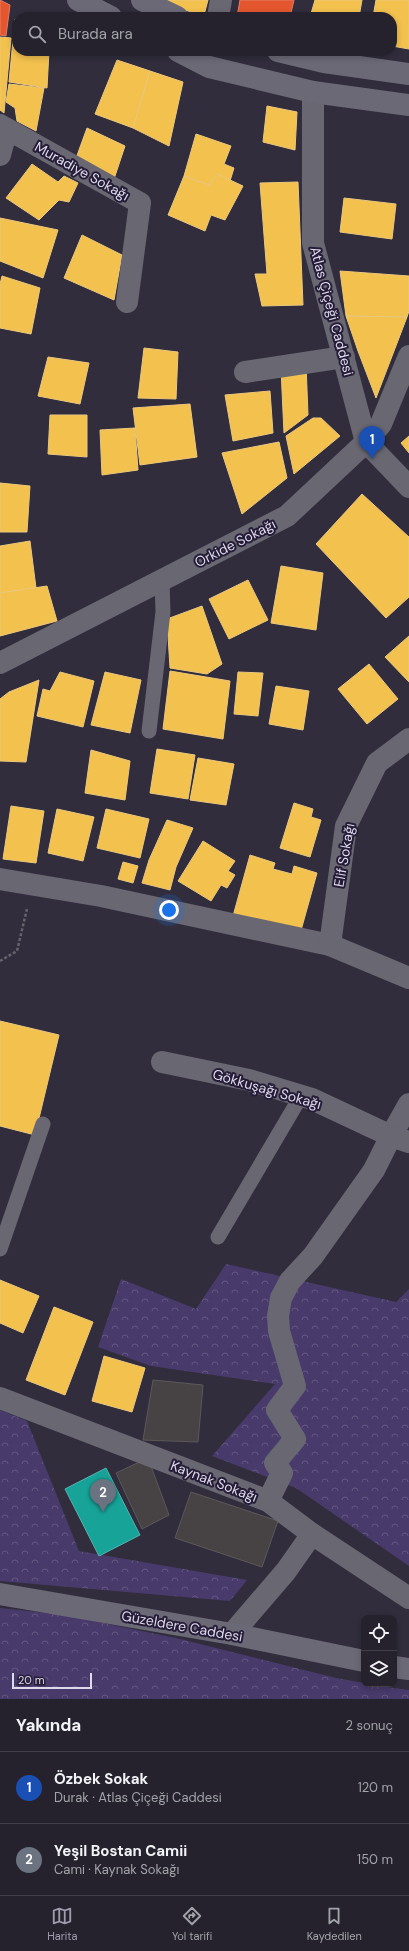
<!DOCTYPE html>
<html lang="tr">
<head>
<meta charset="utf-8">
<style>
	:root { --surface:#25222d; --page:#312f39; --text:#f1f3f6; --muted:#a3a4aa; --line:#423f49; --accent:#a19dae }
	body { margin:0; font-family:"DM Sans",sans-serif; background:var(--page); color:var(--text) }
	.controls { position:absolute; right:12px; bottom:12px; display:grid; overflow:hidden; border-radius:8px; box-shadow:0 2px 6px #0003 }
	.controls button { width:36px; height:36px; display:grid; place-items:center; padding:0; border:0; border-bottom:1px solid var(--line); background:var(--surface); color:var(--text); font:20px sans-serif }
	.scale { position:absolute; left:12px; bottom:10px; width:80px; box-sizing:border-box; padding-left:4px; border:2px solid #dedaec; border-top:0; font-size:11px; line-height:14px; white-space:nowrap; color:#dedaec; -webkit-text-stroke:3px #251d37; paint-order:stroke }
	.you { position:absolute; left:169px; top:910px; width:14px; height:14px; margin:-10px; border:3px solid #fff; border-radius:50%; background:#1a73e8; box-shadow:0 0 0 6px #1a73e833 }
	.badge { display:grid; place-items:center; width:26px; height:26px; border-radius:50%; background:var(--accent); color:#fff; font-size:13px; font-weight:700 }
	.pin { position:absolute; translate:-50% -33px; filter:drop-shadow(0 1px 2px #0008) }
	.pin::after { content:''; position:absolute; top:21px; width:14px; height:12px; background:inherit; clip-path:polygon(0 0,100% 0,50% 100%) }
	.list { margin:0; padding:0; list-style:none }
	h2 { display:flex; justify-content:space-between; align-items:center; height:52px; margin:0; padding:0 16px; font-size:17px }
	h2 small { font-size:13px; font-weight:400; color:var(--muted) }
	.list li { display:grid; grid-template-columns:26px 1fr auto; gap:12px; align-items:center; box-sizing:border-box; height:72px; padding:0 16px; border-top:1px solid var(--line) }
	.list b { display:block; font-size:15px; white-space:nowrap }
	.list p { margin:0; font-size:13px; white-space:nowrap; color:var(--muted) }
	.list em { font-size:13px; font-style:normal; color:var(--muted) }
	.icon { flex:none; width:22px; height:22px; fill:none; stroke:currentColor; stroke-width:2; stroke-linecap:round; stroke-linejoin:round }
	.map { position:relative; flex:none; width:409px; height:1699px; overflow:hidden }
	.search { position:absolute; background:var(--surface); box-shadow:0 2px 6px #0003; left:12px; right:12px; top:12px; height:44px; display:flex; align-items:center; gap:10px; box-sizing:border-box; padding:0 14px; border-radius:16px; color:var(--muted); font-size:15px }
	.sheet { height:196px; background:var(--surface) }
	nav { display:flex; justify-content:space-around; align-items:center; box-sizing:border-box; height:56px; border-top:1px solid var(--line); background:var(--surface); font-size:11px; color:var(--muted) }
	nav a { display:grid; justify-items:center; gap:2px }
	nav .on { color:var(--accent) }
	.map>svg:first-child { display:block }
	.forest { fill:url(#forest-crowns) }
	.homes { fill:#f2c14e; stroke:#ecc87d }
	.shops { fill:#e4572e; stroke:#e27e67 }
	.public { fill:#17a398; stroke:#53b4b1 }
	.building { fill:#474345; stroke:#5c585a }
	.lines { fill:none; stroke-linecap:round; stroke-linejoin:round }
	.path { stroke:#66636e; stroke-width:2.5; stroke-dasharray:3 2; stroke-linecap:butt }
	.lane { stroke:#696772; stroke-width:15 }
	.street { stroke:#696772; stroke-width:22 }
	.secondary { stroke:#6c6977; stroke-width:22 }
	.labels { text-anchor:middle; stroke-width:4; stroke-linejoin:round; paint-order:stroke }
	.street-label { font-size:14px; fill:#dedaec; stroke:#251d37 }
</style>
</head>
<body>
<div class="map">
<svg width="409" height="1699" viewBox="0 0 409 1699">
	<defs>
		<pattern id="forest-crowns" width="20" height="18" patternUnits="userSpaceOnUse"><rect width="20" height="18" fill="#493a6c"/><path d="M2 6a3 3 0 1 1 6 0M12 15a3 3 0 1 1 6 0" fill="none" stroke="#635681"/></pattern>
	</defs>
	<rect width="100%" height="100%" fill="#312d3c"/>
	<!-- forest -->
	<g class="forest">
		<path d="M 226,1264 L 396,1302 L 409,1289 L 409,1566 L 296,1488 L 212,1456 L 275,1384 L 151,1366 L 98,1347 L 121,1279 L 196,1309 Z"/>
		<path d="M 0,1410 L 27,1421 L 79,1551 L 247,1580 L 230,1601 L 0,1581 Z"/>
		<path d="M 0,1608 L 64,1615 L 180,1639 L 336,1678 L 364,1683 L 364,1684 L 409,1690 L 409,1699 L 0,1699 Z"/>
	</g>
	<!-- homes -->
	<g class="homes">
		<path d="M 153,0 L 208,0 L 204,15 L 152,2 Z"/>
		<path d="M 315,0 L 362,0 L 359,17 L 310,17 Z"/>
		<path d="M 376,0 L 409,0 L 409,49 L 392,46 L 392,17 L 373,17 Z"/>
		<path d="M 15,19 L 17,19 L 17,51 L 49,51 L 47,88 L 9,82 Z"/>
		<path d="M 0,37 L 11,38 L 4,113 L 0,110 Z"/>
		<path d="M 117,60 L 150,71 L 133,128 L 95,114 Z"/>
		<path d="M 150,71 L 183,82 L 169,146 L 133,128 Z"/>
		<path d="M 9,84 L 44,88 L 36,131 L 17,121 L 15,108 L 6,102 Z"/>
		<path d="M 267,106 L 297,112 L 295,150 L 263,142 Z"/>
		<path d="M 87,128 L 125,146 L 113,182 L 75,161 Z"/>
		<path d="M 196,134 L 231,146 L 224,164 L 234,168 L 230,181 L 217,174 L 209,185 L 184,176 Z"/>
		<path d="M 32,164 L 58,182 L 64,176 L 78,183 L 69,202 L 59,200 L 39,220 L 6,198 Z"/>
		<path d="M 217,174 L 243,186 L 225,220 L 211,215 L 205,231 L 168,215 L 184,176 L 209,185 Z"/>
		<path d="M 298,182 L 303,305 L 262,306 L 255,274 L 267,274 L 260,183 Z"/>
		<path d="M 344,198 L 396,204 L 392,239 L 340,232 Z"/>
		<path d="M 0,218 L 58,230 L 43,278 L 0,261 Z"/>
		<path d="M 82,235 L 122,255 L 114,300 L 64,278 Z"/>
		<path d="M 340,271 L 409,276 L 409,311 L 407,317 L 346,316 Z"/>
		<path d="M 2,276 L 40,288 L 31,334 L 0,328 L 0,284 Z"/>
		<path d="M 346,316 L 407,317 L 376,398 L 358,351 Z"/>
		<path d="M 144,348 L 178,352 L 176,399 L 138,398 Z"/>
		<path d="M 48,357 L 89,363 L 80,404 L 38,396 Z"/>
		<path d="M 306,364 L 308,415 L 284,433 L 281,369 Z"/>
		<path d="M 270,391 L 273,433 L 233,441 L 225,395 Z"/>
		<path d="M 190,404 L 197,457 L 140,465 L 133,408 Z"/>
		<path d="M 50,415 L 87,415 L 87,457 L 48,454 Z"/>
		<path d="M 313,418 L 321,418 L 340,436 L 294,474 L 286,436 Z"/>
		<path d="M 135,428 L 138,470 L 102,475 L 100,430 Z"/>
		<path d="M 409,436 L 409,453 L 401,443 Z"/>
		<path d="M 279,442 L 287,478 L 242,514 L 222,453 Z"/>
		<path d="M 0,483 L 30,486 L 27,532 L 0,532 Z"/>
		<path d="M 362,494 L 409,537 L 409,597 L 386,618 L 316,544 Z"/>
		<path d="M 30,541 L 36,588 L 0,593 L 0,546 Z"/>
		<path d="M 281,566 L 323,573 L 316,630 L 271,623 Z"/>
		<path d="M 248,580 L 268,620 L 229,639 L 209,599 Z"/>
		<path d="M 47,586 L 57,621 L 0,636 L 0,593 Z"/>
		<path d="M 202,606 L 222,664 L 207,674 L 170,668 L 167,619 Z"/>
		<path d="M 409,636 L 409,682 L 385,657 Z"/>
		<path d="M 369,664 L 398,699 L 367,724 L 338,689 Z"/>
		<path d="M 170,671 L 230,681 L 223,739 L 163,729 Z"/>
		<path d="M 60,672 L 94,681 L 83,727 L 37,716 L 43,689 L 50,691 Z"/>
		<path d="M 105,672 L 141,680 L 130,733 L 91,725 Z"/>
		<path d="M 238,672 L 263,673 L 258,716 L 234,714 Z"/>
		<path d="M 39,680 L 26,762 L 0,761 L 0,699 L 9,692 Z"/>
		<path d="M 276,686 L 309,691 L 303,730 L 269,724 Z"/>
		<path d="M 157,749 L 195,755 L 188,799 L 150,793 Z"/>
		<path d="M 91,750 L 130,761 L 125,800 L 85,793 Z"/>
		<path d="M 198,758 L 234,764 L 226,805 L 190,800 Z"/>
		<path d="M 294,803 L 313,809 L 311,817 L 321,820 L 310,857 L 280,848 Z"/>
		<path d="M 11,806 L 44,811 L 36,863 L 3,859 Z"/>
		<path d="M 57,809 L 94,817 L 83,861 L 48,853 Z"/>
		<path d="M 106,809 L 149,819 L 140,858 L 97,848 Z"/>
		<path d="M 167,820 L 193,828 L 176,867 L 170,890 L 142,883 L 149,860 Z"/>
		<path d="M 203,841 L 235,861 L 228,871 L 235,875 L 227,888 L 221,885 L 211,901 L 178,881 Z"/>
		<path d="M 250,855 L 275,863 L 273,869 L 292,874 L 294,866 L 317,873 L 300,934 L 233,916 Z"/>
		<path d="M 123,862 L 138,866 L 133,883 L 118,879 Z"/>
		<path d="M 0,1021 L 59,1035 L 35,1135 L 0,1126 Z"/>
		<path d="M 0,1280 L 39,1296 L 23,1333 L 0,1323 Z"/>
		<path d="M 54,1307 L 93,1322 L 65,1395 L 26,1380 Z"/>
		<path d="M 104,1356 L 145,1368 L 132,1412 L 92,1401 Z"/>
	</g>
	<!-- shops -->
	<g class="shops">
		<path d="M 0,0 L 10,5 L 6,36 L 0,35 Z"/>
		<path d="M 240,0 L 294,0 L 290,17 L 237,17 Z"/>
	</g>
	<!-- public -->
	<path class="public" d="M 106,1468 L 140,1535 L 99,1556 L 65,1489 Z"/>
	<!-- building -->
	<g class="building">
		<path d="M 153,1380 L 203,1385 L 198,1442 L 143,1440 Z"/>
		<path d="M 148,1458 L 169,1515 L 142,1529 L 116,1473 Z"/>
		<path d="M 191,1492 L 278,1521 L 262,1567 L 175,1538 Z"/>
	</g>
	<g class="lines">
		<!-- path -->
		<path class="path" d="M 0,961 L 17,951 L 27,909"/>
		<!-- lane -->
		<g class="lane">
			<path d="M 149,731 L 163,612 L 162,581"/>
			<path d="M 218,1237 L 301,1096"/>
			<path d="M 0,1249 L 43,1124"/>
		</g>
		<!-- street -->
		<g class="street">
			<path d="M 218,17 L 221,0"/>
			<path d="M 313,92 L 313,243 L 366,442 L 409,487"/>
			<path d="M 0,125 L 140,203 L 127,302"/>
			<path d="M 0,155 L 7,129"/>
			<path d="M 245,372 L 344,357"/>
			<path d="M 0,663 L 287,516 L 366,442 L 381,424 L 409,356"/>
			<path d="M 0,879 L 101,896 L 330,945 L 409,978"/>
			<path d="M 330,945 L 346,826 L 377,763 L 409,739"/>
			<path d="M 162,1062 L 249,1080 L 312,1099 L 391,1136 L 409,1104"/>
			<path d="M 0,1398 L 268,1501 L 312,1534 L 409,1598"/>
			<path d="M 268,1501 L 282,1473 L 275,1463 L 295,1439 L 277,1410 L 295,1386 L 279,1331 L 278,1316 L 281,1298 L 290,1281 L 313,1256 L 374,1170 L 391,1136 L 409,1142"/>
			<path d="M 232,1634 L 286,1571 L 312,1534"/>
		</g>
		<!-- secondary -->
		<g class="secondary">
			<path d="M 78,0 L 111,17"/>
			<path d="M 142,0 L 177,17"/>
			<path d="M 178,51 L 209,67 L 313,92 L 409,105"/>
			<path d="M 278,51 L 324,62 L 409,74"/>
			<path d="M 0,1594 L 232,1634 L 364,1661"/>
			<path d="M 394,1667 L 409,1669"/>
		</g>
	</g>
	<g class="labels">
		<!-- street labels -->
		<g class="street-label">
			<text transform="translate(82 171) rotate(29)" y="5">Muradiye Sokağı</text>
			<text transform="translate(332 311) rotate(75)" y="5">Atlas Çiçeği Caddesi</text>
			<text transform="translate(235 543) rotate(-27)" y="5">Orkide Sokağı</text>
			<text transform="translate(344 855) rotate(-80)" y="5">Elif Sokağı</text>
			<text transform="translate(267 1089) rotate(16)" y="5">Gökkuşağı Sokağı</text>
			<text transform="translate(214 1481) rotate(21)" y="5">Kaynak Sokağı</text>
			<text transform="translate(182 1626) rotate(10)" y="5">Güzeldere Caddesi</text>
		</g>
	</g>
</svg>
<div class="controls">
<button><svg class="icon" aria-label="locate" viewBox="0 0 24 24"><circle cx="12" cy="12" r="6"/><path d="M12 2v4M12 18v4M2 12h4M18 12h4"/></svg></button>
<button><svg class="icon" aria-label="layers" viewBox="0 0 24 24"><path d="M12 4l9 5-9 5-9-5zM3 14l9 5 9-5"/></svg></button>
</div>
<div class="scale">20 m</div>
<div class="you"></div>
<div class="pin badge" style="left:372px;top:459px;background:#1a4fb4">1</div>
<div class="pin badge" style="left:103px;top:1512px;background:#6b7280">2</div>
<div class="search"><svg class="icon" aria-label="search" viewBox="0 0 24 24"><circle cx="10" cy="10" r="6"/><path d="M15 15l6 6"/></svg>Burada ara</div>
</div>
<section class="sheet">
<h2>Yakında<small>2 sonuç</small></h2>
<ul class="list">
<li><span class="badge" style="background:#1a4fb4">1</span><div><b>Özbek Sokak</b><p>Durak · Atlas Çiçeği Caddesi</p></div><em>120 m</em></li>
<li><span class="badge" style="background:#6b7280">2</span><div><b>Yeşil Bostan Camii</b><p>Cami · Kaynak Sokağı</p></div><em>150 m</em></li>
</ul>
</section>
<nav>
<a class="on"><svg class="icon" aria-label="map" viewBox="0 0 24 24"><path d="M3 6l6-2 6 2 6-2v14l-6 2-6-2-6 2zM9 4v14M15 6v14"/></svg>Harita</a>
<a><svg class="icon" aria-label="directions" viewBox="0 0 24 24"><path d="M12 3l9 9-9 9-9-9zM9 14v-3h6M13 9l2 2-2 2"/></svg>Yol tarifi</a>
<a><svg class="icon" aria-label="saved" viewBox="0 0 24 24"><path d="M7 4h10v16l-5-4-5 4z"/></svg>Kaydedilen</a>
</nav>
</body>
</html>
